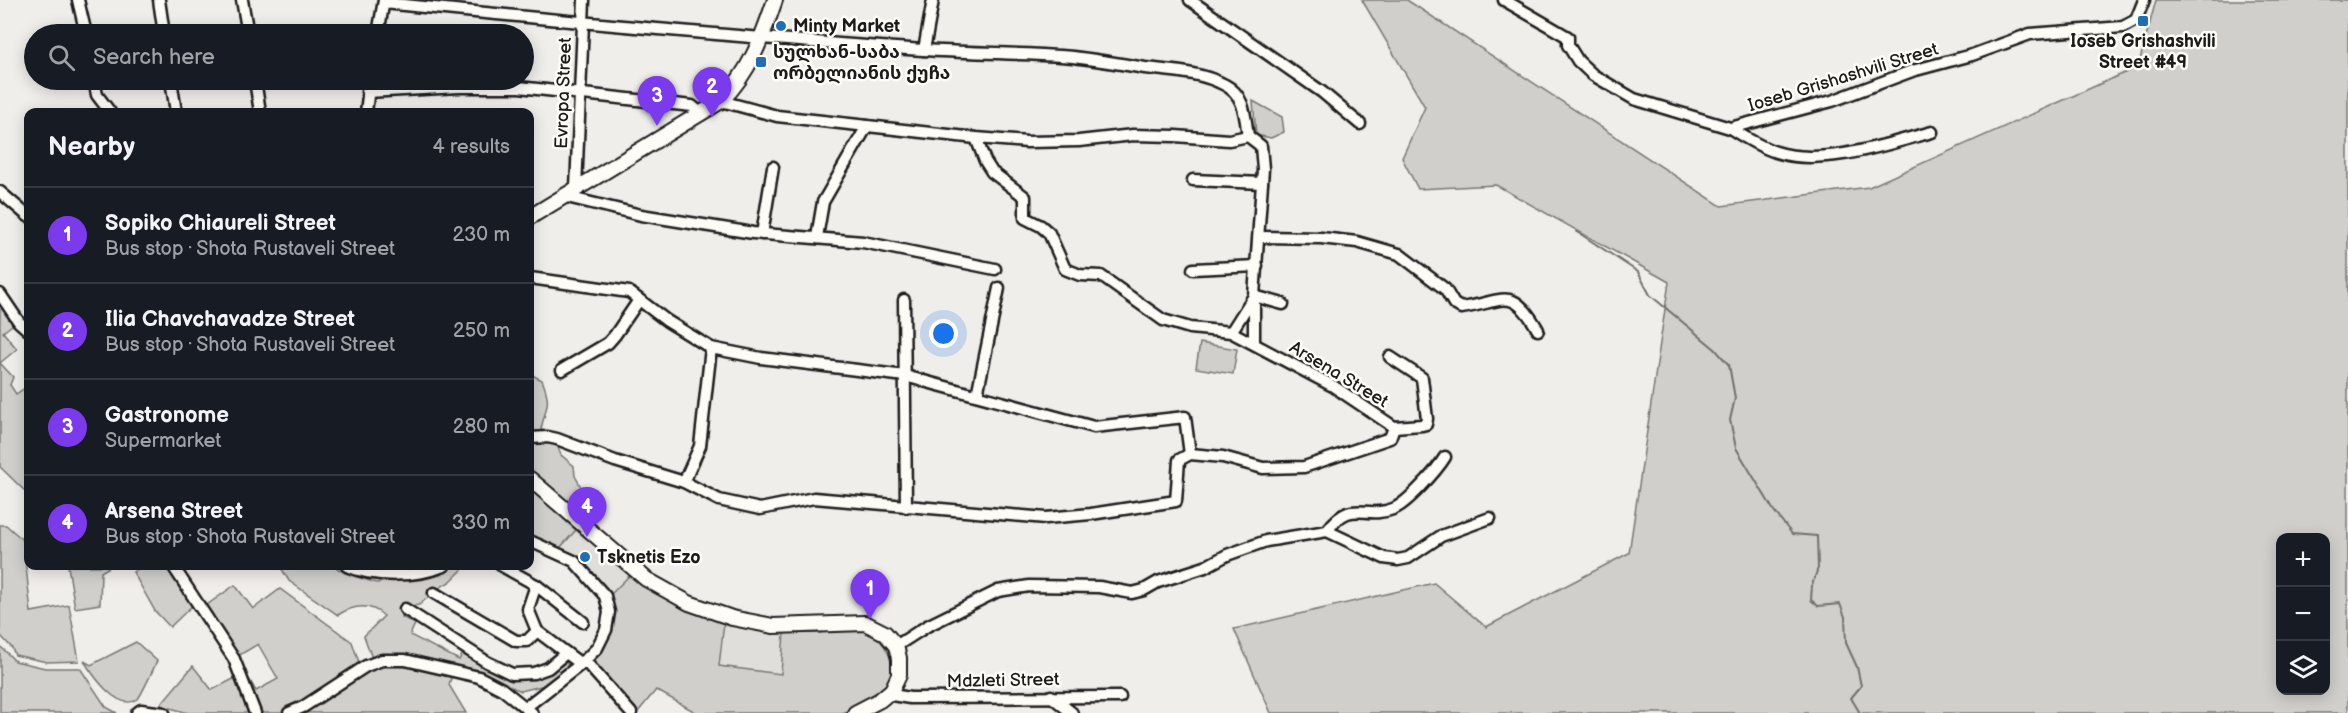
<!DOCTYPE html>
<html lang="en">
<head>
<meta charset="utf-8">
<style>
	:root { --surface:#171b24; --page:#242831; --text:#f1f3f6; --muted:#9ea1a6; --line:#363941; --accent:#7c3aed }
	body { margin:0; font-family:"Balsamiq Sans","Noto Sans Georgian",sans-serif; background:var(--page); color:var(--text) }
	.controls { position:absolute; right:18px; bottom:18px; display:grid; overflow:hidden; border-radius:12px; box-shadow:0 3px 15px #0003 }
	.controls button { width:54px; height:54px; display:grid; place-items:center; padding:0; border:0; border-bottom:2px solid var(--line); background:var(--surface); color:var(--text); font:30px sans-serif }
	.you { position:absolute; left:944px; top:334px; width:21px; height:21px; margin:-15px; border:4px solid #fff; border-radius:50%; background:#1a73e8; box-shadow:0 0 0 9px #1a73e833 }
	.badge { display:grid; place-items:center; width:39px; height:39px; border-radius:50%; background:var(--accent); color:#fff; font-size:20px; font-weight:700 }
	.pin { position:absolute; translate:-50% -50px; filter:drop-shadow(0 2px 3px #0008) }
	.pin::after { content:''; position:absolute; top:32px; width:21px; height:18px; background:inherit; clip-path:polygon(0 0,100% 0,50% 100%) }
	.list { margin:0; padding:0; list-style:none }
	h2 { display:flex; justify-content:space-between; align-items:center; height:78px; margin:0; padding:0 24px; font-size:26px }
	h2 small { font-size:20px; font-weight:400; color:var(--muted) }
	.list li { display:grid; grid-template-columns:39px 1fr auto; gap:18px; align-items:center; box-sizing:border-box; height:96px; padding:0 24px; border-top:2px solid var(--line) }
	.list b { display:block; font-size:22px; white-space:nowrap }
	.list p { margin:0; font-size:20px; white-space:nowrap; color:var(--muted) }
	.list em { font-size:20px; font-style:normal; color:var(--muted) }
	.icon { flex:none; width:33px; height:33px; fill:none; stroke:currentColor; stroke-width:2; stroke-linecap:round; stroke-linejoin:round }
	.map { position:relative; flex:none; width:2348px; height:713px; overflow:hidden }
	.search { position:absolute; background:var(--surface); box-shadow:0 3px 15px #0003; left:24px; top:24px; width:510px; height:66px; display:flex; align-items:center; gap:15px; box-sizing:border-box; padding:0 21px; border-radius:33px; color:var(--muted); font-size:22px }
	.panel { position:absolute; background:var(--surface); box-shadow:0 3px 15px #0003; left:24px; top:108px; width:510px; height:462px; border-radius:12px }
	.map>svg:first-child { display:block }
	.built { fill:#e0deda }
	.green { fill:#d0cfcc; stroke:#767674; stroke-width:1.5; fill-rule:evenodd }
	.lines { fill:none; stroke-linecap:round; stroke-linejoin:round }
	.stream { stroke:#706f6d; stroke-width:2 }
	.street-casing { stroke:#1c1c1c; stroke-width:15 }
	.secondary-casing { stroke:#1c1c1c; stroke-width:18 }
	.street { stroke:#fdfcf7; stroke-width:10 }
	.secondary { stroke:#fdfcf7; stroke-width:14 }
	.poi-dot { fill:#1f6fb2; stroke:#fdfcf7; stroke-width:2 }
	.labels { text-anchor:middle; stroke-width:5; stroke-linejoin:round; paint-order:stroke }
	.poi-label { font-size:18px; font-weight:bold; fill:#1c1c1c; stroke:#fdfcf7; text-anchor:start }
	.street-label { font-size:18px; fill:#1c1c1c; stroke:#fdfcf7 }
</style>
</head>
<body>
<div class="map">
<svg width="2348" height="713" viewBox="0 0 2348 713">
	<rect width="100%" height="100%" fill="#f0eeea"/>
	<filter id="ink" filterUnits="userSpaceOnUse"><feTurbulence type="fractalNoise" baseFrequency=".0167" numOctaves="2"/><feDisplacementMap in="SourceGraphic" scale="12" xChannelSelector="R" yChannelSelector="G"/><feConvolveMatrix kernelMatrix="1 2 1 2 8 2 1 2 1" color-interpolation-filters="sRGB"/></filter>
	<g filter="url(#ink)">
		<!-- built -->
		<g class="built">
			<path d="M 576,530 L 630,575 L 609,596 L 559,549 Z"/>
			<path d="M 724,623 L 767,633 L 784,633 L 782,674 L 718,666 Z"/>
		</g>
		<!-- green -->
		<g class="green">
			<path d="M 1362,0 L 1407,0 L 1721,206 L 1869,187 L 2138,67 L 2156,0 L 2348,0 L 2348,713 L 1271,713 L 1234,629 L 1434,583 L 1486,627 L 1629,553 L 1669,282 L 1496,185 L 1418,189 L 1402,158 L 1425,107 ZM 2280,538 L 2326,538 L 2326,690 L 2280,690 Z"/>
			<path d="M 1253,101 L 1282,117 L 1284,132 L 1271,138 L 1256,135 Z"/>
			<path d="M 6,306 L 16,322 L 3,332 L 17,349 L 0,363 L 0,310 Z"/>
			<path d="M 1200,343 L 1237,349 L 1233,374 L 1196,368 Z"/>
			<path d="M 0,363 L 13,377 L 10,385 L 16,394 L 28,386 L 28,494 L 0,467 Z"/>
			<path d="M 530,374 L 542,380 C 552,405 546,405 541,429 L 557,445 L 561,455 L 574,466 L 575,476 L 584,492 L 585,500 L 578,516 L 530,471 Z"/>
			<path d="M 530,488 L 576,530 L 559,549 L 530,537 Z"/>
			<path d="M 0,525 L 6,525 L 23,540 L 31,612 L 69,605 L 79,661 L 47,662 L 15,655 L 12,648 L 0,635 Z"/>
			<path d="M 68,566 L 111,566 L 101,572 L 100,604 L 75,608 Z"/>
			<path d="M 142,566 L 170,566 L 194,604 L 170,627 L 155,611 L 133,572 Z"/>
			<path d="M 280,566 L 334,566 L 345,573 L 376,583 L 435,574 L 453,566 L 466,566 L 451,581 L 439,588 L 419,605 L 410,606 L 402,617 L 415,624 L 410,635 L 459,660 L 465,650 L 513,677 L 564,661 L 571,668 L 549,684 L 521,691 L 482,674 L 373,661 L 364,636 L 384,616 C 370,603 354,605 338,615 L 289,581 Z"/>
			<path d="M 630,575 L 672,601 L 724,623 L 719,666 L 781,674 L 784,633 C 795,633 806,633 817,633 C 829,632 842,626 854,627 C 879,630 900,659 888,683 C 881,699 858,707 842,713 L 697,713 L 656,690 L 637,713 L 591,660 L 601,650 L 609,596 Z"/>
			<path d="M 235,585 L 253,609 L 280,589 L 352,642 L 360,665 L 306,702 L 282,713 L 258,713 L 204,607 ZM 258,644 L 278,679 L 256,691 L 236,657 Z"/>
			<path d="M 136,642 L 157,661 C 151,674 145,688 138,699 C 118,713 93,675 84,661 L 91,665 Z"/>
			<path d="M 0,646 L 15,661 L 45,668 L 80,668 L 106,707 L 117,713 L 0,713 Z"/>
			<path d="M 382,660 L 452,675 L 449,685 L 466,713 L 289,713 Z"/>
			<path d="M 193,666 L 212,690 L 239,676 L 253,713 L 188,713 L 160,705 Z"/>
		</g>
		<g class="lines">
			<!-- stream -->
			<path class="stream" d="M 1576,231 L 1638,272 L 1650,295 L 1715,349 L 1729,365 L 1735,398 L 1730,420 L 1736,448 L 1774,511 L 1792,534 L 1817,536 L 1818,568 L 1812,585 L 1811,600 L 1818,606 L 1840,604 L 1845,617 L 1846,643 L 1857,667 L 1861,686 L 1851,698 L 1860,713"/>
			<defs>
				<g id="street">
					<path d="M 78,0 L 86,34"/>
					<path d="M 159,0 L 164,34"/>
					<path d="M 242,0 L 248,34"/>
					<path d="M 1190,0 L 1322,92 L 1360,124"/>
					<path d="M 1504,0 L 1568,37 L 1568,45 L 1578,61 L 1593,75 L 1634,99 L 1730,128 L 1832,101 L 1912,71 L 1972,55 L 2030,34 L 2123,27 L 2136,20 L 2144,0"/>
					<path d="M 384,3 C 563,21 743,38 923,50 C 973,53 1024,53 1073,57 C 1097,60 1122,64 1145,68 C 1172,71 1201,72 1225,85 C 1245,95 1245,117 1248,136 L 1261,146 L 1263,169 L 1254,296 L 1254,343"/>
					<path d="M 378,34 L 384,0"/>
					<path d="M 924,50 L 933,0"/>
					<path d="M 94,80 L 97,95 L 110,112"/>
					<path d="M 171,80 L 176,112"/>
					<path d="M 255,80 L 260,112"/>
					<path d="M 367,92 L 459,87 L 519,87 L 692,106 L 702,114"/>
					<path d="M 721,101 L 777,116 L 976,138 L 1027,142 L 1079,141 L 1133,135 L 1175,136 L 1229,140 L 1248,136"/>
					<path d="M 366,112 L 370,80"/>
					<path d="M 1730,128 C 1744,137 1760,147 1776,152 C 1822,167 1887,144 1932,132"/>
					<path d="M 1193,180 L 1262,183"/>
					<path d="M 576,188 L 584,0"/>
					<path d="M 0,192 L 28,216"/>
					<path d="M 563,196 L 641,215 L 753,233 L 863,242 L 995,269"/>
					<path d="M 762,234 L 773,167"/>
					<path d="M 817,237 L 823,202 L 867,126"/>
					<path d="M 1259,237 L 1321,238 L 1357,242 L 1399,254 L 1445,289 L 1454,304 L 1461,308 C 1504,302 1512,284 1538,330"/>
					<path d="M 1193,269 L 1257,266"/>
					<path d="M 530,278 L 629,292 L 667,321 L 711,348 L 761,358 L 905,376 L 1094,427 L 1185,417 L 1190,454"/>
					<path d="M 0,294 L 19,322 L 28,330"/>
					<path d="M 904,300 L 906,507"/>
					<path d="M 1231,332 L 1254,296 L 1283,304"/>
					<path d="M 1390,357 L 1422,378 L 1427,419 L 1426,424 L 1422,425 L 1394,427"/>
					<path d="M 562,370 L 608,343 L 615,335 L 639,300"/>
					<path d="M 977,395 L 999,288"/>
					<path d="M 530,438 L 548,437 L 557,439 L 615,461 L 684,482 L 719,500 L 760,509 L 814,498 L 1046,518 L 1091,514 L 1176,501 L 1179,460 L 1190,454 L 1223,457 L 1263,468 L 1304,467 L 1390,438 L 1394,427 L 1333,386 L 1231,332 L 1190,328 L 1163,320 L 1101,276 L 1080,275 L 1065,269 L 1049,233 L 1041,226 L 1025,218 L 1025,197 L 992,172 L 985,161 L 976,138"/>
					<path d="M 684,482 L 700,446 L 711,348"/>
					<path d="M 1327,531 C 1352,497 1363,520 1393,509 C 1407,504 1437,470 1445,457"/>
					<path d="M 173,566 L 234,659 L 255,713"/>
					<path d="M 347,566 C 373,578 418,577 444,566"/>
					<path d="M 502,566 L 536,585 L 583,622"/>
					<path d="M 536,585 L 528,609 L 537,631 L 581,664"/>
					<path d="M 434,593 L 516,641 L 527,641 L 537,631"/>
					<path d="M 405,609 L 487,662 L 512,674 L 534,673 L 548,668 L 566,653"/>
					<path d="M 896,646 L 927,626 L 998,591 L 1029,586 L 1099,587 L 1132,593 L 1144,590 L 1158,582 L 1205,567 L 1227,555 L 1266,541 L 1327,531 L 1384,558 L 1398,560 L 1408,558 L 1441,536 L 1490,518"/>
					<path d="M 584,660 L 631,713"/>
					<path d="M 886,694 L 910,698 L 1120,697"/>
					<path d="M 1051,696 L 1072,713"/>
					<path d="M 526,707 L 581,664 L 597,648 L 606,630 L 609,612 L 605,596 L 574,561 L 530,541"/>
					<path d="M 137,713 L 141,710 L 164,713"/>
					<path d="M 289,713 L 303,707 L 366,666 L 382,660 L 405,660 L 479,677 L 502,689 L 532,713"/>
				</g>
				<g id="secondary">
					<path d="M 530,217 L 721,101 C 750,72 762,38 775,0"/>
					<path d="M 530,479 L 646,579 L 689,603 L 732,618 L 773,626 L 865,623 L 885,633 L 896,646 L 899,658 L 899,675 L 892,690 L 880,700 L 855,713"/>
				</g>
			</defs>
			<!-- street casing -->
			<use href="#street" class="street-casing"/>
			<!-- secondary casing -->
			<use href="#secondary" class="secondary-casing"/>
			<!-- street -->
			<use href="#street" class="street"/>
			<!-- secondary -->
			<use href="#secondary" class="secondary"/>
		</g>
	</g>
	<!-- markers -->
	<g class="poi-dot">
		<rect x="2137" y="15" width="12" height="12" rx="3"/>
		<circle cx="781" cy="26" r="6"/>
		<rect x="755" y="56" width="12" height="12" rx="3"/>
		<circle cx="585" cy="557" r="6"/>
	</g>
	<g class="labels">
		<!-- poi labels -->
		<g class="poi-label">
			<text x="793" y="32">Minty Market</text>
			<text x="2143" y="47" text-anchor="middle">Ioseb Grishashvili<tspan x="2143" dy="21">Street #49</tspan></text>
			<text x="773" y="58">სულხან-საბა<tspan x="773" dy="21">ორბელიანის ქუჩა</tspan></text>
			<text x="597" y="563">Tsknetis Ezo</text>
		</g>
		<!-- street labels -->
		<g class="street-label">
			<text transform="translate(1843 77) rotate(-17)" y="6">Ioseb Grishashvili Street</text>
			<text transform="translate(563 93) rotate(-88)" y="6">Evropa Street</text>
			<text transform="translate(1339 374) rotate(31)" y="6">Arsena Street</text>
			<text transform="translate(1003 680) rotate(-1)" y="6">Mdzleti Street</text>
		</g>
	</g>
</svg>
<div class="controls">
<button>+</button>
<button>−</button>
<button><svg class="icon" aria-label="layers" viewBox="0 0 24 24"><path d="M12 4l9 5-9 5-9-5zM3 14l9 5 9-5"/></svg></button>
</div>
<div class="you"></div>
<div class="pin badge" style="left:870px;top:619px">1</div>
<div class="pin badge" style="left:712px;top:117px">2</div>
<div class="pin badge" style="left:657px;top:126px">3</div>
<div class="pin badge" style="left:587px;top:537px">4</div>
<div class="search"><svg class="icon" aria-label="search" viewBox="0 0 24 24"><circle cx="10" cy="10" r="6"/><path d="M15 15l6 6"/></svg>Search here</div>
<section class="panel">
<h2>Nearby<small>4 results</small></h2>
<ul class="list">
<li><span class="badge">1</span><div><b>Sopiko Chiaureli Street</b><p>Bus stop · Shota Rustaveli Street</p></div><em>230 m</em></li>
<li><span class="badge">2</span><div><b>Ilia Chavchavadze Street</b><p>Bus stop · Shota Rustaveli Street</p></div><em>250 m</em></li>
<li><span class="badge">3</span><div><b>Gastronome</b><p>Supermarket</p></div><em>280 m</em></li>
<li><span class="badge">4</span><div><b>Arsena Street</b><p>Bus stop · Shota Rustaveli Street</p></div><em>330 m</em></li>
</ul>
</section>
</div>
</body>
</html>
